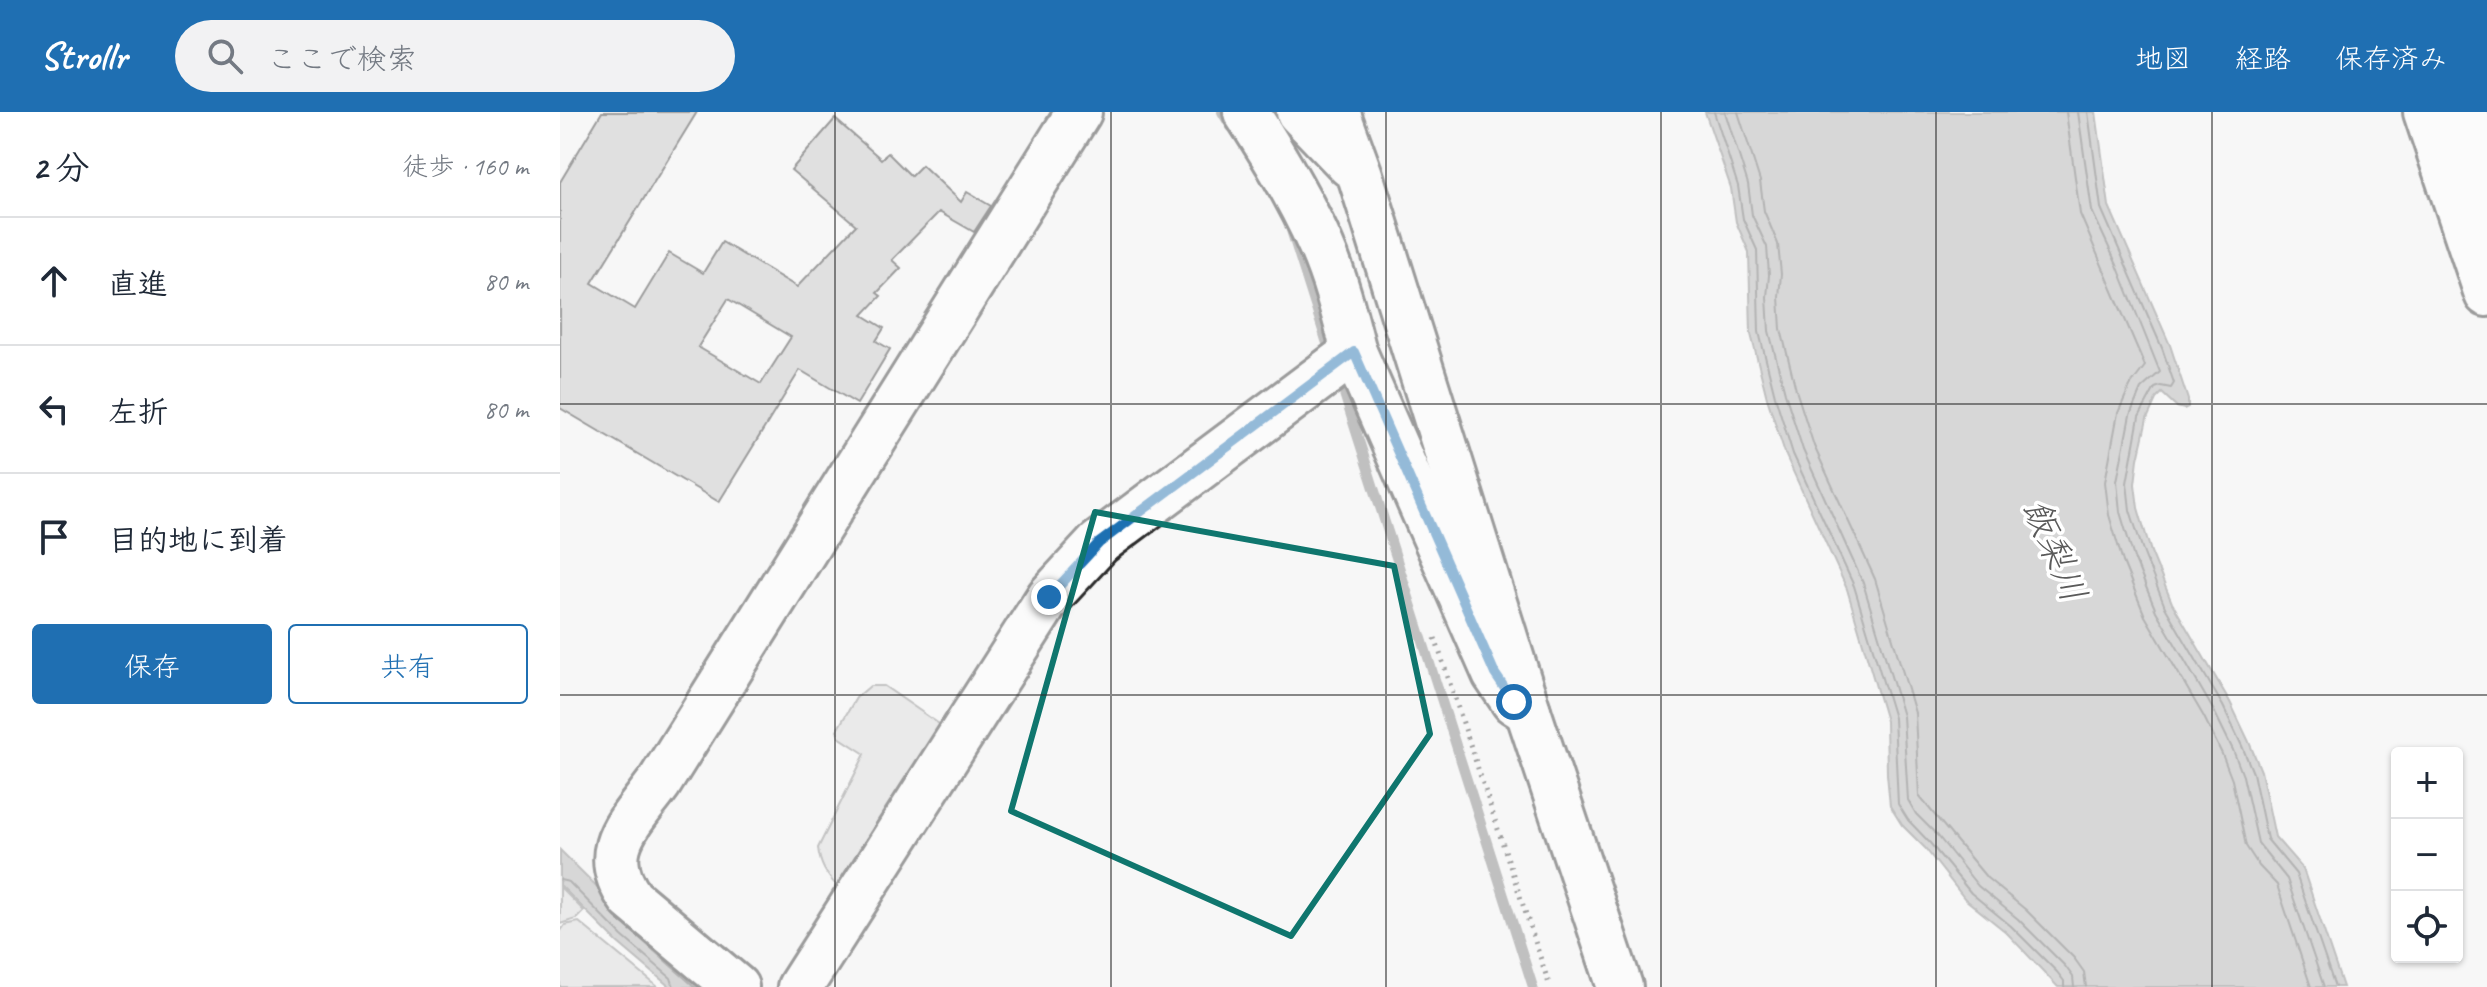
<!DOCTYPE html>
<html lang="ja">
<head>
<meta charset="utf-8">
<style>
	:root { --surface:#fff; --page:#f2f2f3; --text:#1f2937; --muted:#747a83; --line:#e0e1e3; --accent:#1f6fb2 }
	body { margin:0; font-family:Caveat,"Klee One",sans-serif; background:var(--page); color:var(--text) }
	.controls { position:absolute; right:24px; bottom:24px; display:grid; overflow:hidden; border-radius:8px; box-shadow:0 2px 6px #0004 }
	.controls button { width:72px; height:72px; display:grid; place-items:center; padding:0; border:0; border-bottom:2px solid var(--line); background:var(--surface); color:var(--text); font:40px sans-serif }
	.stop { position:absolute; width:24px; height:24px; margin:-18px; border:6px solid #1f6fb2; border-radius:50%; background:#fff }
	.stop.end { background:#1f6fb2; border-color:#fff; box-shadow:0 2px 8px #0008 }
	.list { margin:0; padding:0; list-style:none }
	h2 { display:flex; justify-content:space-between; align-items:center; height:104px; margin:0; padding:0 32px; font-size:34px }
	h2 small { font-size:26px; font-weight:400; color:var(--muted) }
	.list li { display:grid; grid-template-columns:52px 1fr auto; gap:24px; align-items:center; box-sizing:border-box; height:128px; padding:0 32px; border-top:2px solid var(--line) }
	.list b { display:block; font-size:30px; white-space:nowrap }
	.list em { font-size:26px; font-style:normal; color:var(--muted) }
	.actions { display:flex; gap:16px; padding:24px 32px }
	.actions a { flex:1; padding:18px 0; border:2px solid var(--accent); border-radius:8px; text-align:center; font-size:28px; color:var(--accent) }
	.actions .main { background:var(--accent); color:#fff }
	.icon { flex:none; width:44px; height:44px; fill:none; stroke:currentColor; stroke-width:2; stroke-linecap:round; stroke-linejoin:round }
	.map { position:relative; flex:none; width:1927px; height:875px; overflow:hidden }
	header { display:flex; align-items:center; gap:48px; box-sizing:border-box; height:112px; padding:0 40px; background:var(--accent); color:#fff }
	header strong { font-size:38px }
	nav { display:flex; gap:44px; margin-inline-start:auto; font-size:28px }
	.search { width:560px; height:72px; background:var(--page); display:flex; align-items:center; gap:20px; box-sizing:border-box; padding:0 28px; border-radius:44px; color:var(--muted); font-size:30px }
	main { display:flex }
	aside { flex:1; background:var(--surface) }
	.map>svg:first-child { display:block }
	.green { fill:#d9d9d9; stroke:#828282; stroke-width:2 }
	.water { fill:#b0b0b0; stroke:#7b7b7b; stroke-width:2 }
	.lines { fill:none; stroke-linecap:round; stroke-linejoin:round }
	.shore { stroke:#606060; stroke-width:2 }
	.stream { stroke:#7b7b7b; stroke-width:10 }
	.building { fill:#c4c4c4; stroke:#2b2b2b; stroke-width:2; fill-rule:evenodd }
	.minor-casing { stroke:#2b2b2b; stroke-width:50 }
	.path { stroke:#2b2b2b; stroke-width:5; stroke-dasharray:2 6; stroke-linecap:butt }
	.minor { stroke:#fff; stroke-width:44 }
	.route { stroke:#1f6fb2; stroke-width:10 }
	.marked { fill:none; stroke:#0f766e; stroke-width:6; stroke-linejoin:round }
	.grid { fill:none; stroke:#2b2b2b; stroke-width:2; stroke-opacity:0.55 }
	.labels { text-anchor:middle; stroke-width:7; stroke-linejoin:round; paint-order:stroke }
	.water-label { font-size:36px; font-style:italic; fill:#5a5a5a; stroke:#fff }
</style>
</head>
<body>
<header>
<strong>Strollr</strong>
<div class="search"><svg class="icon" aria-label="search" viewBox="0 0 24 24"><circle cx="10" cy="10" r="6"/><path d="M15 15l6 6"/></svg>ここで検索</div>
<nav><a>地図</a><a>経路</a><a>保存済み</a></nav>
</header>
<main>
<aside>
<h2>2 分<small>徒歩 · 160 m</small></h2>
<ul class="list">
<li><svg class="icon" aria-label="ahead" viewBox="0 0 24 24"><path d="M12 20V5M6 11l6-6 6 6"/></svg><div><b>直進</b></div><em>80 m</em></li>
<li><svg class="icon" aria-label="left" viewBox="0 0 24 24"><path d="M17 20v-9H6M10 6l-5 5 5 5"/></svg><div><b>左折</b></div><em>80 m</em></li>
<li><svg class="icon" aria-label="arrive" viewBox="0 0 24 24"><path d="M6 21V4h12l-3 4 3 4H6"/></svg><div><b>目的地に到着</b></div></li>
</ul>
<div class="actions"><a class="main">保存</a><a>共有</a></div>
</aside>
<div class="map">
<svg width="1927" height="875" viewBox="0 0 1927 875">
	<rect width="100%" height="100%" fill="#f7f7f7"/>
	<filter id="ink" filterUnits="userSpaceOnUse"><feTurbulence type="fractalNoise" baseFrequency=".0125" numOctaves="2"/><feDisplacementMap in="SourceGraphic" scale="16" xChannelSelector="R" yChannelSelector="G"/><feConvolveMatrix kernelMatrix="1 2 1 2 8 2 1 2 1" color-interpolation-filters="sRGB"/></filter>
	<g filter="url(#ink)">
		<!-- green -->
		<g class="green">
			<path d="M 310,574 L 324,574 L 382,614 L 278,775 C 266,763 260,753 258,736 L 305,642 L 279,625 L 277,618 L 296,586 Z"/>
			<path d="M 0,775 L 24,799 L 16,807 L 0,812 Z"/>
			<path d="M 19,810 L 98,875 L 0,875 L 0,820 L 5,813 Z"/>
		</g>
		<!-- water -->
		<g class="water">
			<path d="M 1145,0 L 1536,0 L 1549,94 L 1610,233 L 1628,288 L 1628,295 L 1624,297 L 1617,295 L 1602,281 L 1596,287 L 1587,307 L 1578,347 L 1575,372 L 1578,396 L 1591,440 L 1612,491 L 1670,590 L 1689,630 L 1701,659 L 1715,725 L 1743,757 L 1783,875 L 1498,875 L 1446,820 L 1405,787 L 1365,736 L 1342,713 L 1330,694 L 1327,662 L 1326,609 L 1287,477 L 1226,344 L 1207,286 L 1191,222 L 1189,140 L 1176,110 L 1171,76 Z"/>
			<path d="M 0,738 L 89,826 L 147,875 L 110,875 L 57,830 L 0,773 Z"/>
		</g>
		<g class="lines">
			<!-- shore -->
			<g class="shore">
				<path d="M 1154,0 L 1178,74 L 1183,107 L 1197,138 L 1199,220 L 1215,284 L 1233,342 L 1294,474 L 1334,606 L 1338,692 L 1348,708 L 1370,731 L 1411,781 L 1451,814 L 1497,860 L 1504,869 L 1504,875"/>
				<path d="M 1165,0 L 1188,72 L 1192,103 L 1207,135 L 1209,163 L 1207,185 L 1209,219 L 1225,281 L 1243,338 L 1303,471 L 1343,604 L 1348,688 L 1356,702 L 1378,724 L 1418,774 L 1458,807 L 1505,854 L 1513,865 L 1514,875"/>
				<path d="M 1178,0 L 1200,69 L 1204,99 L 1218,132 L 1221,162 L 1219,185 L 1221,217 L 1236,278 L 1254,334 L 1315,467 L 1355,601 L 1359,684 L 1427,766 L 1466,798 L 1514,846 L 1524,860 L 1526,875"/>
				<path d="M 1506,0 L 1520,102 L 1585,254 L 1570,274 L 1558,301 L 1545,370 L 1549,403 L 1563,450 L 1585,504 L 1644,605 L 1662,642 L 1672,668 L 1686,734 L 1699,754 L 1717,773 L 1751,875"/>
				<path d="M 1518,0 L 1532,99 L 1557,153 L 1600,260 L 1581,277 L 1570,303 L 1557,369 L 1560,400 L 1574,446 L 1596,499 L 1654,599 L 1673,638 L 1683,664 L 1698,731 L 1727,767 L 1764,875"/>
				<path d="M 1528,0 L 1541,96 L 1602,236 L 1614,271 L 1611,276 L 1601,274 L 1595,276 L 1579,305 L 1567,371 L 1570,398 L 1584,442 L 1605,495 L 1663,594 L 1682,634 L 1693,661 L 1707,727 L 1736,762 L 1775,875"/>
				<path d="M 0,768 L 9,770 L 62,824 L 111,866 L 114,875"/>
				<path d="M 66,814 L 135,875"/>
			</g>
			<!-- stream -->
			<g class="stream">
				<path d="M 662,0 L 671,15"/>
				<path d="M 730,115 L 771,244"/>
				<path d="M 778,263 L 973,875"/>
			</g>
		</g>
		<!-- building -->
		<path class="building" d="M 42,0 L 137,0 L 32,171 L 75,197 L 109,141 L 143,161 L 162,130 L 237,175 L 296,113 L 231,58 L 275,7 L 321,47 L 328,41 L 351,64 L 362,53 L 401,90 L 407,80 L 431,94 L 414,120 L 379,100 L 332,148 L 341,156 L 317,181 L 321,184 L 303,203 L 324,216 L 316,229 L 330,237 L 297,292 L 240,258 L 159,390 L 0,296 L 0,70 ZM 168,187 L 231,225 L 201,272 L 138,235 Z"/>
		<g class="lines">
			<defs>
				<g id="minor">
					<path d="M 686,0 C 714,43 741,88 761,134 C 776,168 785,205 794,240"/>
					<path d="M 739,0 L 790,53"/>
					<path d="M 777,0 L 800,63 L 968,599 L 1060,875"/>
					<path d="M 1866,0 L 1927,182"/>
					<path d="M 1906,0 L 1925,103 L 1925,114"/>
					<path d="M 176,875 L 71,787 C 36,738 70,711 99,671 L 519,0"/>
					<path d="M 240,875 L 489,485 L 539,431 L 794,240 L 935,562 L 954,590 L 968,599"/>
				</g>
			</defs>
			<!-- minor casing -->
			<use href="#minor" class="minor-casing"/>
			<!-- path -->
			<path class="path" d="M 875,526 L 990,875"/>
			<!-- minor -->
			<use href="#minor" class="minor"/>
		</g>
	</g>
	<g class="lines" filter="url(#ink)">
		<!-- route -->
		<path class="route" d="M 489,485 L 539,431 L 794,240 L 935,562 L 954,590"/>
	</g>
	<!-- marked area -->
	<path d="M0 0H1927V875H0ZM 535,400 L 834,454 L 870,622 L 731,824 L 451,699 Z" fill="#f7f7f7" fill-opacity=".55" fill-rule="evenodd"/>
	<path class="marked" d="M 535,400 L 834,454 L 870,622 L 731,824 L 451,699 Z"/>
	<!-- grid -->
	<path class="grid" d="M 275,0 L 275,875M 551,0 L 551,875M 826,0 L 826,875M 1101,0 L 1101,875M 1376,0 L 1376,875M 1652,0 L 1652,875M 0,292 L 1927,292M 0,583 L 1927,583"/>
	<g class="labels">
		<!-- water labels -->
		<g class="water-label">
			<text transform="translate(1496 438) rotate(67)" y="13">飯梨川</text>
		</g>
	</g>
</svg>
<div class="controls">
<button>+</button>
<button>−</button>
<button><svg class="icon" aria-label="locate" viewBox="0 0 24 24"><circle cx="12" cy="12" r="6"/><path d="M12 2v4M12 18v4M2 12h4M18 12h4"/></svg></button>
</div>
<div class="stop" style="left:954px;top:590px"></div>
<div class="stop end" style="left:489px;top:485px"></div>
</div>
</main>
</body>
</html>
